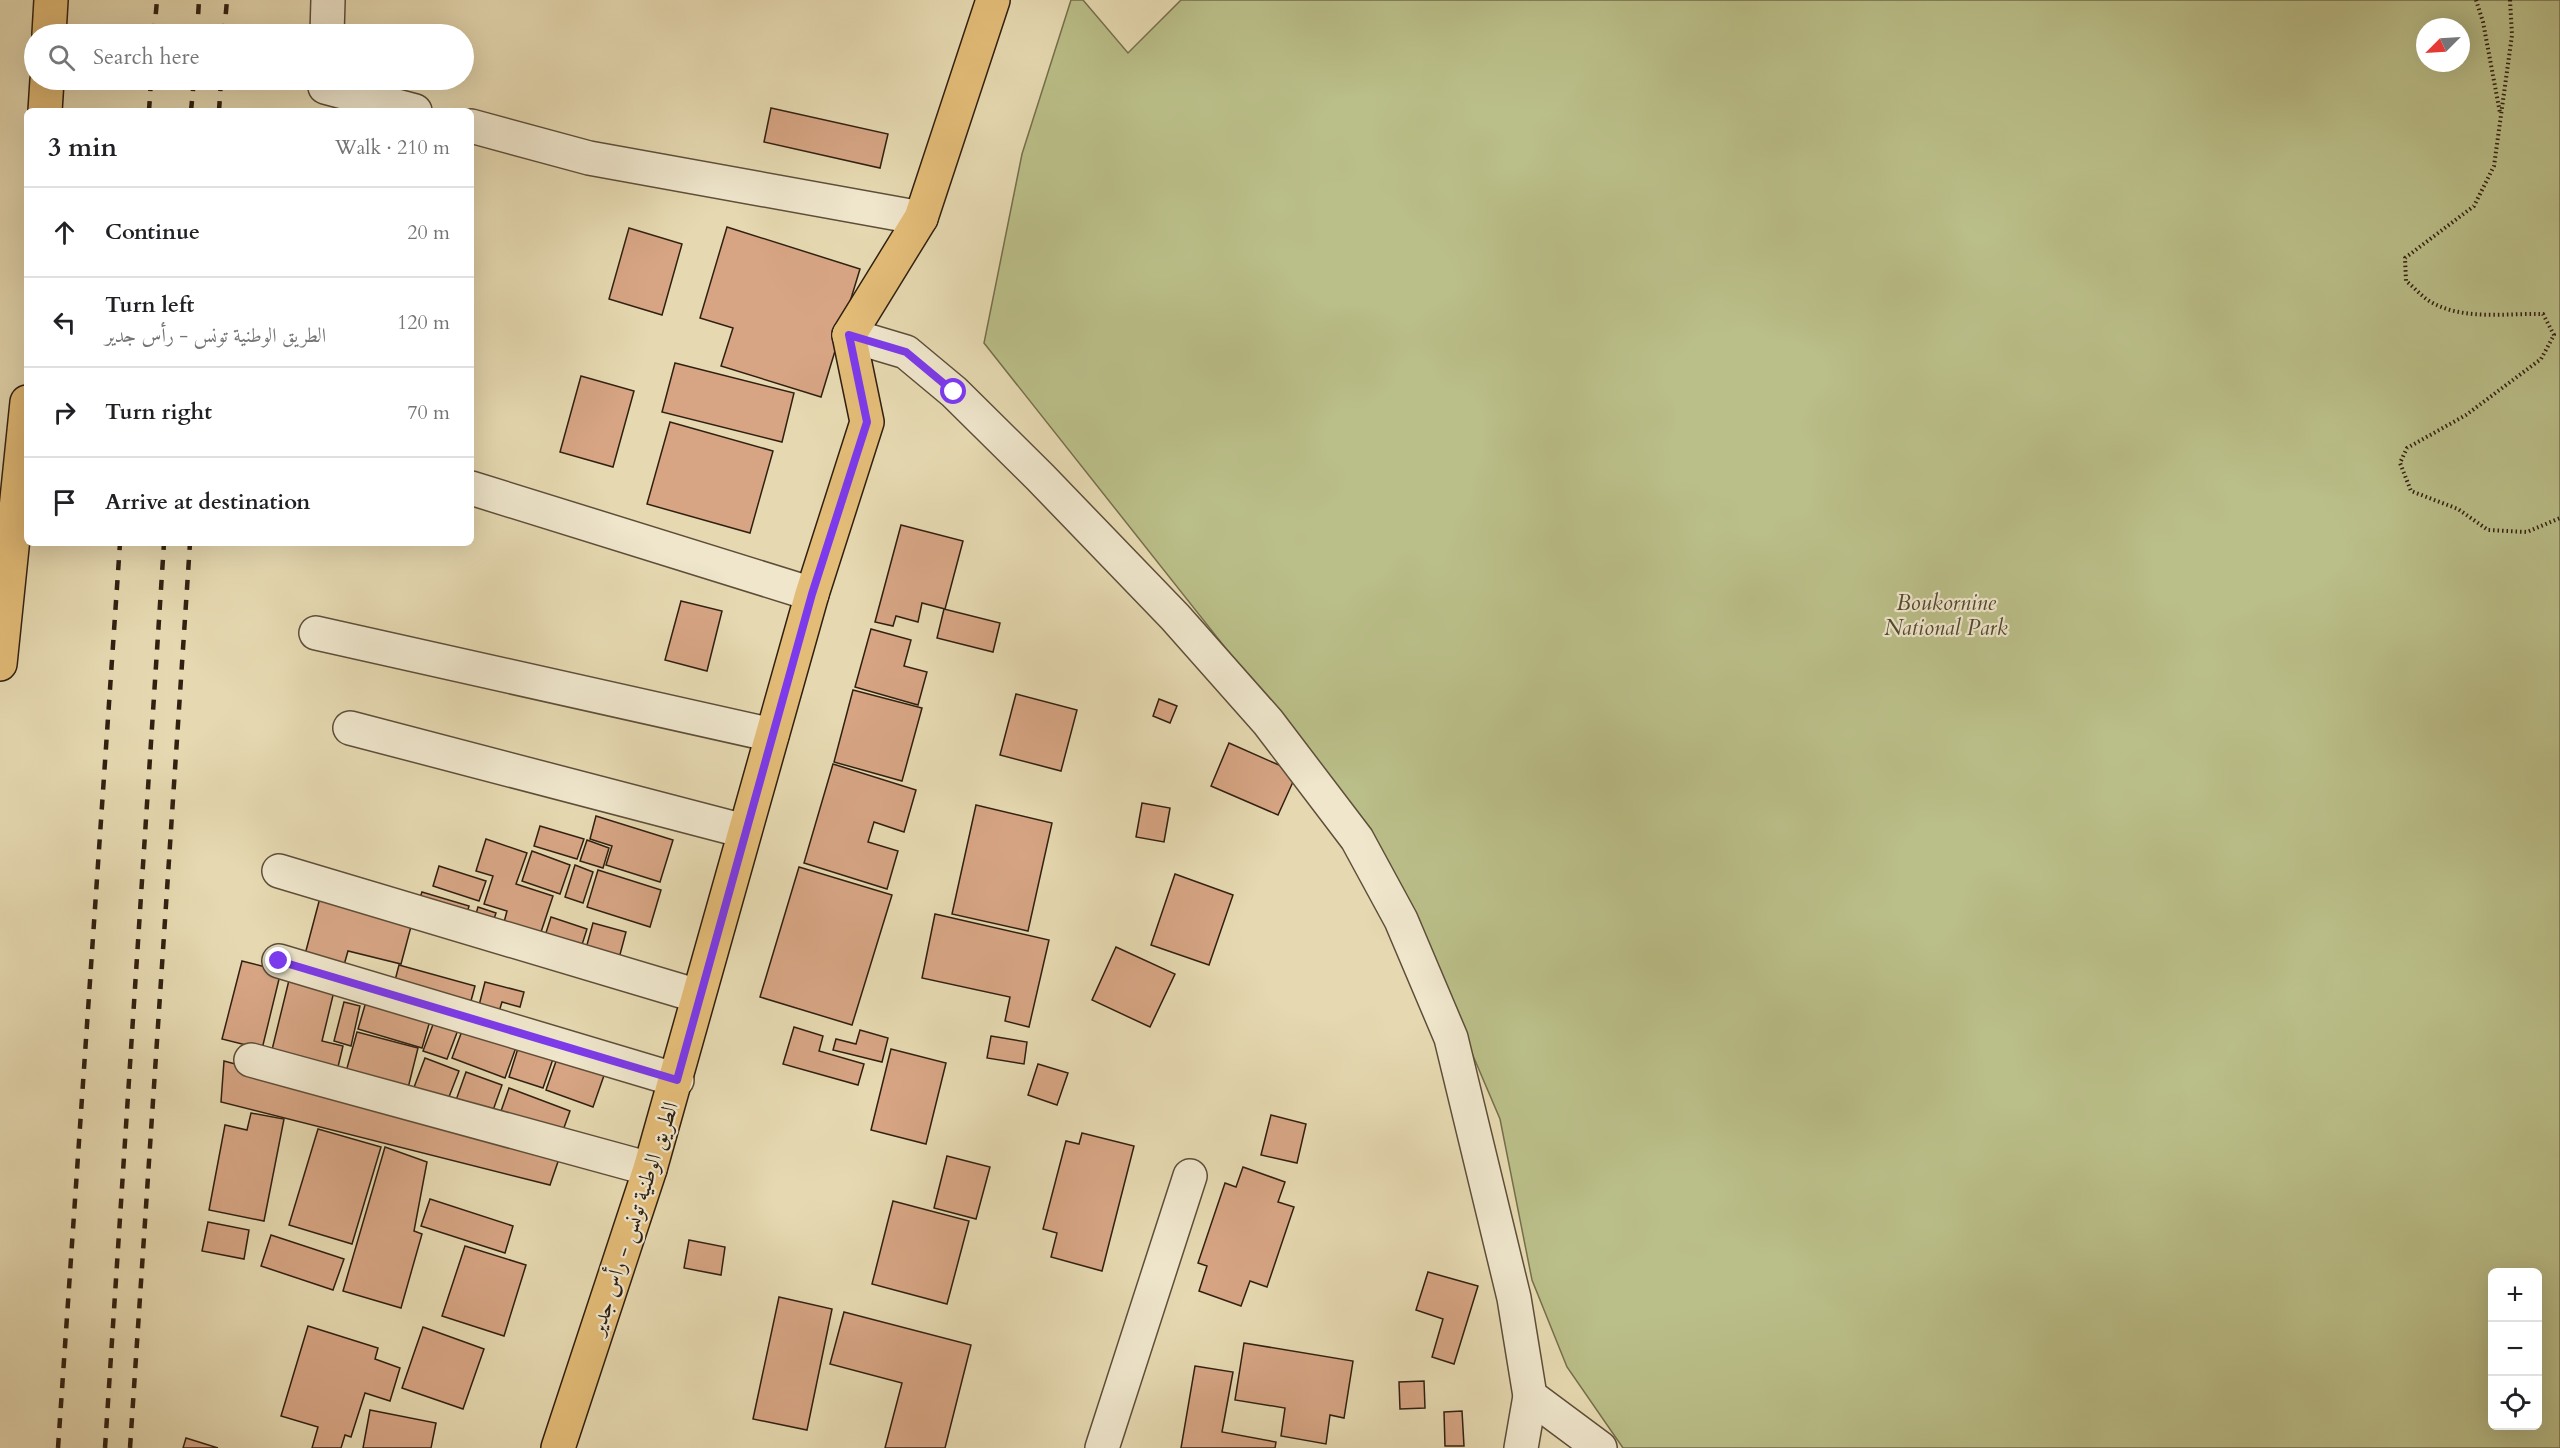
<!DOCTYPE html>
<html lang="en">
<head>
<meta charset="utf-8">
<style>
	:root { --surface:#fff; --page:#f6f6f6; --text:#202124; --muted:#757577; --line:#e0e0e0 }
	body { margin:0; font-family:Cardo,Amiri,serif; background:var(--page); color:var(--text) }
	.controls { position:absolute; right:18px; bottom:18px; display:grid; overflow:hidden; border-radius:9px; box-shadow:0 6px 24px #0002 }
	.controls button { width:54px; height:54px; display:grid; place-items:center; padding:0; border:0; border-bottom:2px solid var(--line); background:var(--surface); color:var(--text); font:30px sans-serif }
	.compass { position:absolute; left:2416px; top:18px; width:54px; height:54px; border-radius:50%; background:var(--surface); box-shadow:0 6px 24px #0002; rotate:246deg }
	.stop { position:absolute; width:18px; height:18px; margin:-14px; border:4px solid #7c3aed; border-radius:50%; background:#fff }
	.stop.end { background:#7c3aed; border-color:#fff; box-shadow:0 2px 6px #0008 }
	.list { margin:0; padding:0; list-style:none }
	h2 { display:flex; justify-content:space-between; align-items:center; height:78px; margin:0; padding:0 24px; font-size:26px }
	h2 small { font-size:20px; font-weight:400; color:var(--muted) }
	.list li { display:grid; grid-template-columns:39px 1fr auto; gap:18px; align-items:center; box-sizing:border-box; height:90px; padding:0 24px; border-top:2px solid var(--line) }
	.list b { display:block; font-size:22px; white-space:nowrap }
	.list p { margin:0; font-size:20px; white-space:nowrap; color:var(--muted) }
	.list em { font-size:20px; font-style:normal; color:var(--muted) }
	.icon { flex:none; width:33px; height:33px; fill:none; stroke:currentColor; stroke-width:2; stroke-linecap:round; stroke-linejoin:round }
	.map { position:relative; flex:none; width:2560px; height:1448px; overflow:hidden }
	.search { position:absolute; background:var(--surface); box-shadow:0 6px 24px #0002; left:24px; top:24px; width:450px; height:66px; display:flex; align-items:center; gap:15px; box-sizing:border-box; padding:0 21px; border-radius:33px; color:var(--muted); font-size:22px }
	.panel { position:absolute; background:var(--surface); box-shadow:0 6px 24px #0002; left:24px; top:108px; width:450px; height:438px; border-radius:9px }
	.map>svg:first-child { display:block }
	.green { fill:#babe88; stroke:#756f4c; stroke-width:1.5; fill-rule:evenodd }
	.building { fill:#d7a584; stroke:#302011; stroke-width:1.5 }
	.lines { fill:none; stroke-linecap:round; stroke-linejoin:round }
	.minor-casing { stroke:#5e4e39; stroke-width:36 }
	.major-casing { stroke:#302011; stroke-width:36 }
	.highway-casing { stroke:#302011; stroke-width:36 }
	.path { stroke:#302011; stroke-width:4; stroke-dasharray:1.5 3; stroke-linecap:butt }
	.minor { stroke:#efe6cc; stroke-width:33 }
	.major { stroke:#e3bc78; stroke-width:33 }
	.highway { stroke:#e3bc78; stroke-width:33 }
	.rail { stroke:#302011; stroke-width:4.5; stroke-dasharray:10 10; stroke-linecap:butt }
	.route { stroke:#7c3aed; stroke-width:8 }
	.labels { text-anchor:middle; stroke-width:4.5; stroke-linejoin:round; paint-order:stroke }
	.park-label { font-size:22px; font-style:italic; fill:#52482f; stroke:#efe6cc }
	.street-label { font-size:22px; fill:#302011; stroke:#efe6cc }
</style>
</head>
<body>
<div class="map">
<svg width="2560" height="1448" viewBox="0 0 2560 1448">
	<rect width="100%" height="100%" fill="#e6d9b1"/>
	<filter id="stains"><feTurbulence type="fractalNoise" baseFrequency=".00333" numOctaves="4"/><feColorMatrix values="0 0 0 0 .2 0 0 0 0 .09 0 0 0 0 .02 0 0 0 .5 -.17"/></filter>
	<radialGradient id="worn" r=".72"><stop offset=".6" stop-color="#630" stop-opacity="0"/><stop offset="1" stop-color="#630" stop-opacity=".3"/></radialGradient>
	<!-- green -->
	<path class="green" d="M 1071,0 L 1083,0 L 1128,53 L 1181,0 L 2560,0 L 2560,1448 L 1623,1448 L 1567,1367 L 1532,1280 L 1500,1119 L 1419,929 L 1304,747 L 984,343 L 1022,154 ZM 2425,27 L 2461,27 L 2461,63 L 2425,63 ZM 2492,1272 L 2538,1272 L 2538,1426 L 2492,1426 Z"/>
	<!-- building -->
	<g class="building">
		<path d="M 771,108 L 888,134 L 880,168 L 764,142 Z"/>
		<path d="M 727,227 L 860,269 L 821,397 L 721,366 L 733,328 L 700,318 Z"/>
		<path d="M 629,228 L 682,244 L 662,315 L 609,299 Z"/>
		<path d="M 675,363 L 794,393 L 782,442 L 662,412 Z"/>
		<path d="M 581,376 L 634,391 L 613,467 L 560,452 Z"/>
		<path d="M 670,422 L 773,451 L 750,533 L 647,504 Z"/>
		<path d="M 901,525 L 963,541 L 945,609 L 922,603 L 918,622 L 896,616 L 893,626 L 875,622 Z"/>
		<path d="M 681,601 L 722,611 L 707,671 L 665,660 Z"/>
		<path d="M 944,609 L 1000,623 L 993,652 L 937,638 Z"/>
		<path d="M 871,629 L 911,640 L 904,666 L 927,672 L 918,705 L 855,687 Z"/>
		<path d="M 853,690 L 922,708 L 902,781 L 834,762 Z"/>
		<path d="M 1016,694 L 1077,710 L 1061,771 L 1000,755 Z"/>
		<path d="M 1159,699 L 1177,706 L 1170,723 L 1153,716 Z"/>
		<path d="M 1229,743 L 1297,773 L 1278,815 L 1211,786 Z"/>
		<path d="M 833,764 L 916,790 L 904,832 L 874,822 L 868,842 L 898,851 L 887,889 L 804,863 Z"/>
		<path d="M 1142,803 L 1170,808 L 1164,842 L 1136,837 Z"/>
		<path d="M 976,805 L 1052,823 L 1028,931 L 952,914 Z"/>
		<path d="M 596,816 L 673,840 L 660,882 L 606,865 L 612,846 L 590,839 Z"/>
		<path d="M 540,826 L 584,839 L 577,859 L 534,846 Z"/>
		<path d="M 486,839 L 527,853 L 516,884 L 553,896 L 539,938 L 503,926 L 507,911 L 484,904 L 493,876 L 476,871 Z"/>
		<path d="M 587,840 L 609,848 L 603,868 L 580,861 Z"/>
		<path d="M 532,851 L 570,865 L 560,894 L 522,881 Z"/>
		<path d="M 575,865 L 593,872 L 583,903 L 565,897 Z"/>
		<path d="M 439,866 L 486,881 L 479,901 L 433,886 Z"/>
		<path d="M 799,867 L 892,895 L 852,1025 L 760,997 Z"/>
		<path d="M 598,870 L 661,890 L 650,927 L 587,907 Z"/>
		<path d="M 1175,874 L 1233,895 L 1209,965 L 1151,945 Z"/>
		<path d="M 422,892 L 469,906 L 465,921 L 417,906 Z"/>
		<path d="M 321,894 L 413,919 L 401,964 L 348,951 L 342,972 L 303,962 Z"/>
		<path d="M 478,907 L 496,913 L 490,930 L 473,924 Z"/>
		<path d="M 935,914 L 1049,940 L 1029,1027 L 1005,1021 L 1010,997 L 922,978 Z"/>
		<path d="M 551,917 L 587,929 L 580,951 L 544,939 Z"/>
		<path d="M 593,923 L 626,932 L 618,962 L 585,952 Z"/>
		<path d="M 1116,947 L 1175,974 L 1150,1027 L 1092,1000 Z"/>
		<path d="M 242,961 L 281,971 L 262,1049 L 222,1039 Z"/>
		<path d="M 399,965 L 475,986 L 468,1012 L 392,992 Z"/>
		<path d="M 291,972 L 336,983 L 322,1041 L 343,1046 L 336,1075 L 270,1058 Z"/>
		<path d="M 485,982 L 524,992 L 520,1007 L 502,1002 L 497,1018 L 477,1013 Z"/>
		<path d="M 368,995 L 432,1014 L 422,1048 L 358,1029 Z"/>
		<path d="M 344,1002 L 360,1006 L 351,1046 L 334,1041 Z"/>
		<path d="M 437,1014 L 461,1022 L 447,1059 L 423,1051 Z"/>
		<path d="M 466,1020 L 519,1039 L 505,1078 L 452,1058 Z"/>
		<path d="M 794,1027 L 823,1036 L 819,1051 L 864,1064 L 858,1085 L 783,1064 Z"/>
		<path d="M 860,1030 L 888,1038 L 882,1062 L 833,1050 L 836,1039 L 856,1044 Z"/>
		<path d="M 357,1032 L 418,1048 L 406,1096 L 344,1079 Z"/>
		<path d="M 991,1036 L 1027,1042 L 1024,1064 L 987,1058 Z"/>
		<path d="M 519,1045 L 554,1056 L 543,1088 L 509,1077 Z"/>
		<path d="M 561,1047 L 608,1064 L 593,1107 L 546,1090 Z"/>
		<path d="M 891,1049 L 946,1063 L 926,1144 L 871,1130 Z"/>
		<path d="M 425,1058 L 459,1071 L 447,1102 L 413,1090 Z"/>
		<path d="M 224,1061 L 562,1150 L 550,1185 L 221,1102 Z"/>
		<path d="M 1038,1064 L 1068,1073 L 1057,1105 L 1028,1095 Z"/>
		<path d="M 466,1072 L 502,1085 L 491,1116 L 455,1103 Z"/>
		<path d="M 509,1088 L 570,1111 L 561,1136 L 500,1114 Z"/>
		<path d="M 251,1113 L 284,1119 L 264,1221 L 209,1210 L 225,1125 L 247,1130 Z"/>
		<path d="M 1271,1115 L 1306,1124 L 1297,1163 L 1261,1155 Z"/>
		<path d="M 318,1129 L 381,1147 L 352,1244 L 289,1225 Z"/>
		<path d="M 1082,1133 L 1134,1146 L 1102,1271 L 1051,1257 L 1057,1233 L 1043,1229 L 1066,1141 L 1079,1144 Z"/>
		<path d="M 385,1147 L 427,1162 L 414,1231 L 422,1234 L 401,1308 L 343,1291 Z"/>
		<path d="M 947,1156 L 990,1167 L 976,1219 L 934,1208 Z"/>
		<path d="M 1243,1167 L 1285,1182 L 1278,1202 L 1294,1207 L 1267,1287 L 1250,1281 L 1241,1306 L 1199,1291 L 1207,1266 L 1198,1263 L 1225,1183 L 1236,1187 Z"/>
		<path d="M 430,1199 L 513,1226 L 505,1253 L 421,1226 Z"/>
		<path d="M 893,1201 L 969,1221 L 947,1304 L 872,1284 Z"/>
		<path d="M 208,1222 L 249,1230 L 244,1259 L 202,1251 Z"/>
		<path d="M 271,1235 L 344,1259 L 333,1290 L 261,1266 Z"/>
		<path d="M 689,1240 L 725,1247 L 721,1275 L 684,1268 Z"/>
		<path d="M 465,1246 L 526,1265 L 504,1336 L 442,1316 Z"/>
		<path d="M 1428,1272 L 1478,1286 L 1454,1364 L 1432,1357 L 1443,1319 L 1416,1310 Z"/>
		<path d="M 779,1297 L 832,1309 L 807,1430 L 753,1419 Z"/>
		<path d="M 844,1312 L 971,1345 L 945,1448 L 885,1448 L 902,1383 L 830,1364 Z"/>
		<path d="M 308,1326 L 378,1348 L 375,1359 L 400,1368 L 390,1401 L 365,1393 L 351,1437 L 345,1435 L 341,1448 L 312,1448 L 318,1427 L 281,1416 Z"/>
		<path d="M 423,1327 L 484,1349 L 463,1409 L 402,1388 Z"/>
		<path d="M 1244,1343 L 1353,1361 L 1344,1418 L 1330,1415 L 1326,1444 L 1281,1436 L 1285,1408 L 1235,1400 Z"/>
		<path d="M 1195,1366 L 1233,1372 L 1222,1432 L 1276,1442 L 1275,1448 L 1181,1448 Z"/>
		<path d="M 1424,1381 L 1425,1408 L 1400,1409 L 1399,1382 Z"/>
		<path d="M 370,1410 L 436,1423 L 431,1448 L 363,1448 Z"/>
		<path d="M 1462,1411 L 1464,1446 L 1445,1446 L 1444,1412 Z"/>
		<path d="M 186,1438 L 218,1448 L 183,1448 Z"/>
	</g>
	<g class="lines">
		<defs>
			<g id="minor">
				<path d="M 327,34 L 328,0"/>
				<path d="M 325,87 L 415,111"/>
				<path d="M 471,126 L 589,158 L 921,218"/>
				<path d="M 849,335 L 906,352 L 954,392 L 1040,477 L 1175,617 L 1268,722 L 1357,839 L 1401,920 L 1451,1038 L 1514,1298 L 1530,1396 L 1600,1448"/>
				<path d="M 471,488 L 812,594"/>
				<path d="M 316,633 L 772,735"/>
				<path d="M 350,728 L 744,831"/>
				<path d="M 279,871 L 698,996"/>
				<path d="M 279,961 L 677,1080"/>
				<path d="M 251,1060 L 650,1169"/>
				<path d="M 1102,1448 L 1190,1176"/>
				<path d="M 1521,1448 L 1530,1396"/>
			</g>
			<path id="major" d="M 558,1448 L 650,1169 L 812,594 L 867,422 L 849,335 L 921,218 L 993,0"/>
			<g id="highway">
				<path d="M 49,34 L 51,0"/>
				<path d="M 45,111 L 47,80"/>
				<path d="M 0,664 L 27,402"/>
			</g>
		</defs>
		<!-- minor casing -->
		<use href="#minor" class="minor-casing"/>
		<!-- major casing -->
		<use href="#major" class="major-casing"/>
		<!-- highway casing -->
		<use href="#highway" class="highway-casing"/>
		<!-- path -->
		<g class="path">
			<path d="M 2476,0 L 2483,22 L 2500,113"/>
			<path d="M 2510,0 L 2512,35 L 2494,166 L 2474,206 L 2405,258 L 2406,281 C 2414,287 2422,297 2431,302 C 2464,321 2507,313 2543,314 L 2554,335 L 2541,359 L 2466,415 L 2407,448 L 2400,463 L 2411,491 L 2458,509 L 2488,530 L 2527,532 L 2560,518"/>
		</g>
		<!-- minor -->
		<use href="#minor" class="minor"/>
		<!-- major -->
		<use href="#major" class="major"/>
		<!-- highway -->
		<use href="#highway" class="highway"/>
		<!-- rail -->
		<g class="rail">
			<path d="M 154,34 L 157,0"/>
			<path d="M 197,34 L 199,0"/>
			<path d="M 224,34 L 227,0"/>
			<path d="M 149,111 L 151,80"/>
			<path d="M 191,111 L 194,80"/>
			<path d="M 219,111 L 221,80"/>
			<path d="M 58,1448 L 120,543"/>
			<path d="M 105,1448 L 164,543"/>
			<path d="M 130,1448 L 190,543"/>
		</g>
	</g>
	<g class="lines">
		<!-- route -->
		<path class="route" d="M 279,961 L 677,1080 L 812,594 L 867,422 L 849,335 L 906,352 L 954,392"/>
	</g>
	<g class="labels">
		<!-- park labels -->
		<g class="park-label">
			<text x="1946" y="610">Boukornine<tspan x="1946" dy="25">National Park</tspan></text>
		</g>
		<!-- street labels -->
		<g class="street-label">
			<text transform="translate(633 1218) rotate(-72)" y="8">الطريق الوطنية تونس - رأس جدير</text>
		</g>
	</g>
	<rect width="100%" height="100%" filter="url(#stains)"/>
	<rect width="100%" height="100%" fill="url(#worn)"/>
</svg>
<div class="controls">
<button>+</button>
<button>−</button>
<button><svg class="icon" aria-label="locate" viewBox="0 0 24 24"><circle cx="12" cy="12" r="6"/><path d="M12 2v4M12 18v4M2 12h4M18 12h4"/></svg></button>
</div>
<svg class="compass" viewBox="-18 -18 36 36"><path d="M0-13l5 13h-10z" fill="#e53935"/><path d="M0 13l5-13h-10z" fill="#757577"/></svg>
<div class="stop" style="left:954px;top:392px"></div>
<div class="stop end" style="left:279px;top:961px"></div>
<div class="search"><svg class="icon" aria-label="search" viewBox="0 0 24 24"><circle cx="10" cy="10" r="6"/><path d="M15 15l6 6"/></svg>Search here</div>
<section class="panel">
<h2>3 min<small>Walk · 210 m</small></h2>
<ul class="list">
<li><svg class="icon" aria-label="ahead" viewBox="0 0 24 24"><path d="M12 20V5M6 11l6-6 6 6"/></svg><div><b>Continue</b></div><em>20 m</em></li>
<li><svg class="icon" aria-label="left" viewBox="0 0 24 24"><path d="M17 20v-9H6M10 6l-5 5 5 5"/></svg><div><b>Turn left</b><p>الطريق الوطنية تونس - رأس جدير</p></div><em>120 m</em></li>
<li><svg class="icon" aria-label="right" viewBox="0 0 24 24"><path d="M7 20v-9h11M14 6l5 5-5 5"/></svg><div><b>Turn right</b></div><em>70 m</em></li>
<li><svg class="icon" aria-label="arrive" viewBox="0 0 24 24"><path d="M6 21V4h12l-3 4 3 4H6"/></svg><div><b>Arrive at destination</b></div></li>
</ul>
</section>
</div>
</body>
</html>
